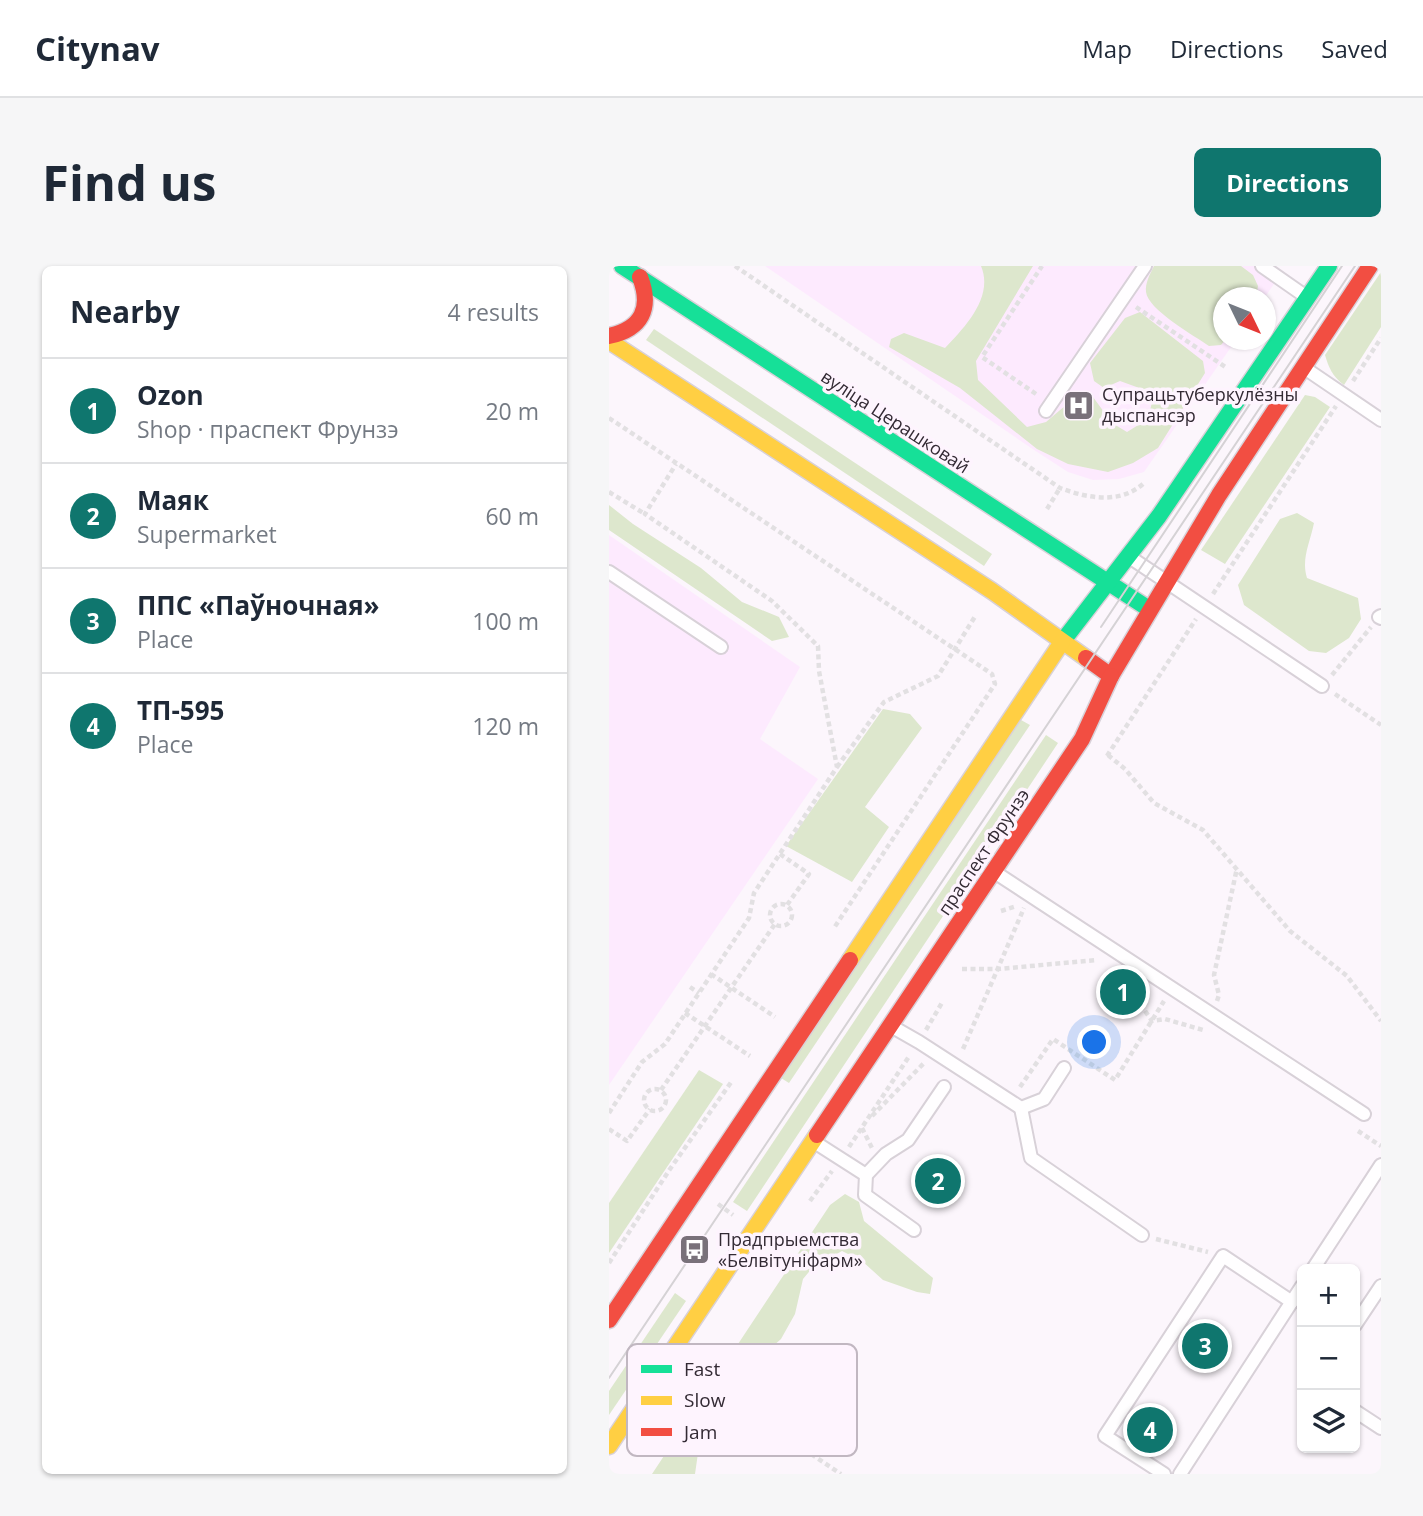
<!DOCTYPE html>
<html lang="en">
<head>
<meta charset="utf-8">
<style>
	:root { --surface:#fff; --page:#f6f6f7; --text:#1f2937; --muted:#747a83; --line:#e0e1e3; --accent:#0f766e }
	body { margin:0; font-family:"Open Sans",sans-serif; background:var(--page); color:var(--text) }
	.controls { position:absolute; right:21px; bottom:21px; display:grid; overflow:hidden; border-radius:10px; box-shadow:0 2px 5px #0004 }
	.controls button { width:63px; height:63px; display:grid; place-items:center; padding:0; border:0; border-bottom:2px solid var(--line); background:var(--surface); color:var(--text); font:35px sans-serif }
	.compass { position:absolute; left:604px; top:21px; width:63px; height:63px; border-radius:50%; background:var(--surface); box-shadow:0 2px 5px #0004; rotate:133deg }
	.you { position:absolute; left:486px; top:777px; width:24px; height:24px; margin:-18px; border:5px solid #fff; border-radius:50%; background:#1a73e8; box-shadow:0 0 0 10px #1a73e833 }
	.badge { display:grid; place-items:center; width:46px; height:46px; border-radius:50%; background:var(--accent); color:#fff; font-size:23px; font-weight:700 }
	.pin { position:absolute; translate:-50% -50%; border:4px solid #fff; box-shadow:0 2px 7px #0006 }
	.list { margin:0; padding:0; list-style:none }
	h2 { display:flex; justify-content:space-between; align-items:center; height:91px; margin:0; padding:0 28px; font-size:30px }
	h2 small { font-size:23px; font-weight:400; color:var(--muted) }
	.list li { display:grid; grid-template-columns:46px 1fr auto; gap:21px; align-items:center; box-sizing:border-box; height:105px; padding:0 28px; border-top:2px solid var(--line) }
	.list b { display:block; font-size:26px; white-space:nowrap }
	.list p { margin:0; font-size:23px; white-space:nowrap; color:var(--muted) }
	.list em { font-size:23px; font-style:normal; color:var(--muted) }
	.icon { flex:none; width:38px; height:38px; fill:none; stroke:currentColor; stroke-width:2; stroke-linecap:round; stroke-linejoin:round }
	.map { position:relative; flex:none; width:772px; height:1208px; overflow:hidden; border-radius:10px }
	header { display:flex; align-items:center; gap:42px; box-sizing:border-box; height:98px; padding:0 35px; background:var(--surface); border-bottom:2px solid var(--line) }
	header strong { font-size:33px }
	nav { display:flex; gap:38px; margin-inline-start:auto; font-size:24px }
	.intro { display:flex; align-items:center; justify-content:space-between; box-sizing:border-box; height:168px; padding:0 42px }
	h1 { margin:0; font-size:49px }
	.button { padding:18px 32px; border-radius:10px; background:var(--accent); color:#fff; font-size:24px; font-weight:700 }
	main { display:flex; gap:42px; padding:0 42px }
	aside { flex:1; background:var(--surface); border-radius:10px; box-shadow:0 2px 5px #0004 }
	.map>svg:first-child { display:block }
	.built { fill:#fdeafe }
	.green { fill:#dde7cd }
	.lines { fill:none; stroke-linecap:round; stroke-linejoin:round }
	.lane-casing { stroke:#d8d1d8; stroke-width:16 }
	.fast-casing { stroke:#d8d1d8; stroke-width:19 }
	.slow-casing { stroke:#d8d1d8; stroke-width:19 }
	.jam-casing { stroke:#d8d1d8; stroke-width:19 }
	.path { stroke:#e2e0e2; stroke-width:4.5; stroke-dasharray:5 3.5; stroke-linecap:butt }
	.lane { stroke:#fffeff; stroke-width:12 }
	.fast { stroke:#16e098; stroke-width:16 }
	.slow { stroke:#ffcf43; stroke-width:16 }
	.jam { stroke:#f24e42; stroke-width:16 }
	.tram { stroke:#d5d2d5; stroke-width:2 }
	.labels { text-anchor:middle; stroke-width:7; stroke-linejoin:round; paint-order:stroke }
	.poi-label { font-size:18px; fill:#332a34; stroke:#fef4fe; text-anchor:start }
	.street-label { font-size:18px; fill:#332a34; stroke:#fef4fe }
	.key { fill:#fef4fe; stroke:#c1b7c1; stroke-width:2 }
	.key-label { font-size:19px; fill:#332a34 }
</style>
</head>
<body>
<header>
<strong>Citynav</strong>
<nav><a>Map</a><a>Directions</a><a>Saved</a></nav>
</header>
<div class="intro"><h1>Find us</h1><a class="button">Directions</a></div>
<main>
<aside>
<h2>Nearby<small>4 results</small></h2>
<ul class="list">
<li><span class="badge">1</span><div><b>Ozon</b><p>Shop · праспект Фрунзэ</p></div><em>20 m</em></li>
<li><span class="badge">2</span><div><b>Маяк</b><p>Supermarket</p></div><em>60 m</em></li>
<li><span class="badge">3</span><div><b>ППС «Паўночная»</b><p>Place</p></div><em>100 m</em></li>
<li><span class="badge">4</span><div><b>ТП-595</b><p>Place</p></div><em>120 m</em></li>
</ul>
</aside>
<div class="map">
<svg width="772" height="1208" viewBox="0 0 772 1208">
	<rect width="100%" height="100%" fill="#fcf6fc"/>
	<!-- built -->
	<g class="built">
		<path d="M 156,0 L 666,0 L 673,6 L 656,31 L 614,32 L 614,74 L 627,74 L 535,206 L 510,213 L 484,214 L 459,206 L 422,182 Z"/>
		<path d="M 0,269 L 191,401 L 151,473 L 209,513 L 0,819 Z"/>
	</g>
	<!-- green -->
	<g class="green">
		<path d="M 372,0 L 424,0 L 367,95 L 369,114 L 418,161 L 437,156 L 470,128 L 484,131 L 503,157 L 518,166 L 539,153 L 543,136 L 533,123 L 511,115 L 495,122 L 485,115 L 481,97 L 516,52 L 531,46 L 594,95 L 596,107 L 549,182 L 524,197 L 499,206 L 459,198 L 428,183 L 351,122 L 280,81 L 282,73 L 295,67 L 336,82 C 356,61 385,31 372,0 Z"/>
		<path d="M 545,0 L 632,0 L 644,9 L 649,20 L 647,31 L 614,32 L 616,74 L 612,79 L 600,80 C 586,70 539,44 537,26 C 536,17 541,8 545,0 Z"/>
		<path d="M 772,6 L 772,61 L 735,119 C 723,110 720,102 716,89 Z"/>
		<path d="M 45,63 L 383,288 L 375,300 L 37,74 Z"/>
		<path d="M 696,129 L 706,131 L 721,141 L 616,298 L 592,284 Z"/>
		<path d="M 0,239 L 24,258 L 92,302 L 133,336 L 170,351 L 180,371 L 163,375 L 0,264 Z"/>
		<path d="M 688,247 L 705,257 C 701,277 692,293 698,312 L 749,332 L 752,353 L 740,372 L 717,387 L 700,385 L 635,339 L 629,319 L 671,253 Z"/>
		<path d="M 274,443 L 301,448 L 313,462 L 256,541 L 280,561 L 243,616 L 177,580 Z"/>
		<path d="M 412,454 L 421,459 L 180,817 L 172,812 Z"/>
		<path d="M 437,469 L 449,477 L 138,945 L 124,936 Z"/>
		<path d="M 90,804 L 114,818 L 0,987 L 0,937 Z"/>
		<path d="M 236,928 L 250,936 L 255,955 L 324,1012 L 321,1028 L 308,1026 L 274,1014 L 253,995 L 233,985 L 204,1001 L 194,1013 L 186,1048 L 172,1073 L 154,1089 L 125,1122 L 90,1180 L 86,1208 L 43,1208 L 221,939 Z"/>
		<path d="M 66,1027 L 77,1035 L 0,1149 L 0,1125 Z"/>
	</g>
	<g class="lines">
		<defs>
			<g id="lane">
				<path d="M 653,0 L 696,30"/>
				<path d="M 697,103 L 772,154"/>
				<path d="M 437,145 L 536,0"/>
				<path d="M 522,292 L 713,420"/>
				<path d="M 0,306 L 112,381"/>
				<path d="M 772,350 L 770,351 L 772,352"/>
				<path d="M 387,607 L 755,848"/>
				<path d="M 282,760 L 310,776 L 412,842 L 435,833 L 455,802"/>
				<path d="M 412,842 L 422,892 L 533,969"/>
				<path d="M 207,877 L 257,909 L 256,929 L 305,964"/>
				<path d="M 257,909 L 277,888 L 299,874 L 335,821"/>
				<path d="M 704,1003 L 772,899"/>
				<path d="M 746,1059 L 772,1020"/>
				<path d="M 746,1145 L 772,1162"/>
				<path d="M 555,1208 L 496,1170 L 614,990 L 683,1036"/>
				<path d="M 571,1208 L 693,1020"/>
			</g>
			<g id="fast">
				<path d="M 13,0 L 540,343"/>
				<path d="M 453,376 L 550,250 L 720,0"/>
			</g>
			<g id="slow">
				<path d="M 0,75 L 383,325 L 477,392"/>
				<path d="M 241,694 L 453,376"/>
				<path d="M 0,1180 L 208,869"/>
			</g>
			<g id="jam">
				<path d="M 0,70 C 33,63 43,42 31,11"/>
				<path d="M 477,392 L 502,410 L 610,229 L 761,0"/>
				<path d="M 208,869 L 473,473 L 502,410"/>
				<path d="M 0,1054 L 241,694"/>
			</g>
		</defs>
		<!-- lane casing -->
		<use href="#lane" class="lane-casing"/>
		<!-- fast casing -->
		<use href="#fast" class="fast-casing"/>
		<!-- slow casing -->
		<use href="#slow" class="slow-casing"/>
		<!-- jam casing -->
		<use href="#jam" class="jam-casing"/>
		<!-- path -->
		<g class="path">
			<path d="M 126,0 L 451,222 C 478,232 511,239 535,217"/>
			<path d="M 527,41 L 618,102"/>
			<path d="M 744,115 L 772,72"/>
			<path d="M 427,128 L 373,91 L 433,0"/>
			<path d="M 0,152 L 383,408 L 386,418 L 225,662"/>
			<path d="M 0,226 L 36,248"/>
			<path d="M 438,243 L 451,222"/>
			<path d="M 604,328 L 727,140"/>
			<path d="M 723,409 L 762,361"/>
			<path d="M 726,428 L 772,459"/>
			<path d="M 499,489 L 516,503 L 545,537 L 594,564 L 681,665 L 738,710 L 772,755"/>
			<path d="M 498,490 L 587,353"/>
			<path d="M 228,501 L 275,436 L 329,410 L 367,349"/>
			<path d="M 171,588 L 200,608 L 178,639"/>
			<circle cx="172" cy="649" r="11"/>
			<path d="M 392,645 L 408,640"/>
			<path d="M 353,703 L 389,703 L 488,694"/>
			<path d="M 102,708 L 166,751"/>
			<path d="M 512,710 L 543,755 L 556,753 L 594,764"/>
			<path d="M 81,721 L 90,727"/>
			<path d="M 608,735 L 610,729 L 605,709 L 628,602"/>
			<path d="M 76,747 L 141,790"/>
			<path d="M 317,764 L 334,735"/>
			<path d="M 354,783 L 415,642"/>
			<path d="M 411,821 L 444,773 L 506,814 L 555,735"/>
			<circle cx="46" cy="834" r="11"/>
			<path d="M 52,824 L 166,658"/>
			<path d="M 0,847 L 33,796 L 56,778 L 140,652 L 145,627 L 228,501 L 210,405 L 209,380 L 163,335 L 36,248 L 67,198"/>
			<path d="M 263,850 L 315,797"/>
			<path d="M 253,862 L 263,882"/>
			<path d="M 0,863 L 18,875 L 41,843"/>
			<path d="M 749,865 L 772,880"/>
			<path d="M 240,881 L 301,789"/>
			<path d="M 201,935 L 223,905"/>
			<path d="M 109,938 L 124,949"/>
			<path d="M 547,973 L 599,986"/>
			<path d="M 0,997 L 61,903 L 123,815"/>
			<path d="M 82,1108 L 232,1208"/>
		</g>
		<!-- lane -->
		<use href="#lane" class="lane"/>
		<!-- fast -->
		<use href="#fast" class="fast"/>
		<!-- slow -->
		<use href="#slow" class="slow"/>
		<!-- jam -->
		<use href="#jam" class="jam"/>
		<!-- tram -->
		<g class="tram">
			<path d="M 492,361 L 733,0"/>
			<path d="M 0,1112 L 746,0"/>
		</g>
	</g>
	<!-- icons -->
	<defs>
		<symbol id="hospital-square" viewBox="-11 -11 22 22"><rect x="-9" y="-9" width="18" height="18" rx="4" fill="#79717a" stroke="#fef4fe"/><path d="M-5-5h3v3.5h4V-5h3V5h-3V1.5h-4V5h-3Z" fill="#fff"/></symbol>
		<symbol id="bus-square" viewBox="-11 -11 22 22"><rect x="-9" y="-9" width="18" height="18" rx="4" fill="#79717a" stroke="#fef4fe"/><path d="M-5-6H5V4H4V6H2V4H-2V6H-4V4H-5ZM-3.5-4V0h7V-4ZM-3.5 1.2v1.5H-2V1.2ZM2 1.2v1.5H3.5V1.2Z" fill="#fff"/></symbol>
	</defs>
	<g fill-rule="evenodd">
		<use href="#hospital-square" x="452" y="122" width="35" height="35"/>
		<use href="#bus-square" x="68" y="966" width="35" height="35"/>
	</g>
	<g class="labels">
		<!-- poi labels -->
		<g class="poi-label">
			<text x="493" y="135">Супрацьтуберкулёзны<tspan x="493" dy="21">дыспансэр</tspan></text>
			<text x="109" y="980">Прадпрыемства<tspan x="109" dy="21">«Белвітуніфарм»</tspan></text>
		</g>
		<!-- street labels -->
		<g class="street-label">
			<text transform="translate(286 156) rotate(33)" y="6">вуліца Церашковай</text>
			<text transform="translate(375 586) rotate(-56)" y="6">праспект Фрунзэ</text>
		</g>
	</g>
	<!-- legend -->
	<rect x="18" y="1078" width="230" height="112" rx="10" class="key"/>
	<rect x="32" y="1099" width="31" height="8" fill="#16e098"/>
	<rect x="32" y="1130" width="31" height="9" fill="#ffcf43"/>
	<rect x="32" y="1162" width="31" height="8" fill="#f24e42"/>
	<g class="key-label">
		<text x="75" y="1110">Fast</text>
		<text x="75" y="1141">Slow</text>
		<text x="75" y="1173">Jam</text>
	</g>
</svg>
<div class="controls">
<button>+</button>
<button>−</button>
<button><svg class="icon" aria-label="layers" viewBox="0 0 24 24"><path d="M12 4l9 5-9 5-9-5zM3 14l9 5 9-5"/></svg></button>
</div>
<svg class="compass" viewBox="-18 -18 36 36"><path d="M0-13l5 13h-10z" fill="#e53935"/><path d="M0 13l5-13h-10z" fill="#747a83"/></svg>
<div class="you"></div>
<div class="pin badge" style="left:514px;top:726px">1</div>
<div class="pin badge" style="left:329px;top:915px">2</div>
<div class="pin badge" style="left:596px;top:1080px">3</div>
<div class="pin badge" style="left:541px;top:1164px">4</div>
</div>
</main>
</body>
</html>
